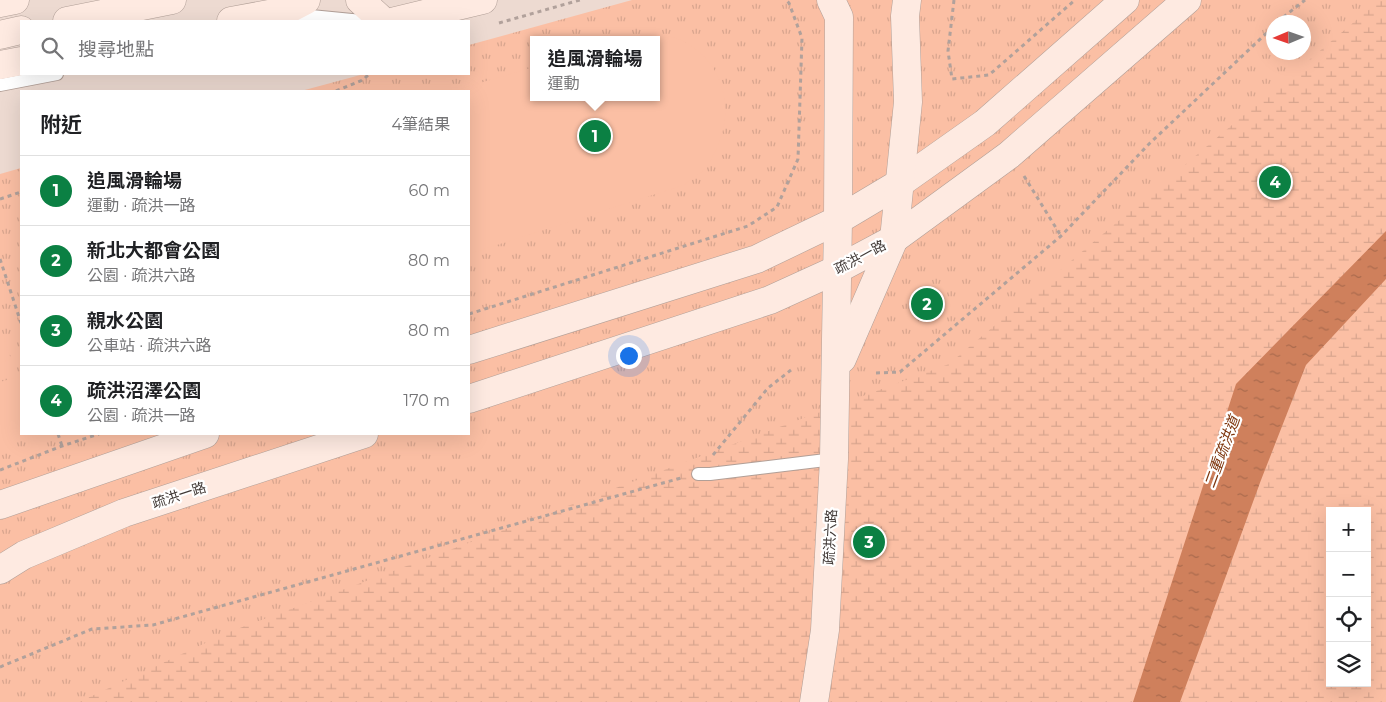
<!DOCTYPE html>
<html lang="zh-TW">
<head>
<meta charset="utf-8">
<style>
	:root { --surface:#fff; --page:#f6f6f6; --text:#202124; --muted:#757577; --line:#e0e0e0; --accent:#0b8043 }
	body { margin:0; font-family:Montserrat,"Noto Sans TC",sans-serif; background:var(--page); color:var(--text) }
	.controls { position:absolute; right:15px; bottom:15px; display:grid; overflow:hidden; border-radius:0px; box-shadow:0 5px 20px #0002 }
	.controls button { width:45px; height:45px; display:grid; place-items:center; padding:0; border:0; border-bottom:1px solid var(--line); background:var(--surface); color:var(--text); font:25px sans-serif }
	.compass { position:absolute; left:1266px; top:15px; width:45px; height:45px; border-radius:50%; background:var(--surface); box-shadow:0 5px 20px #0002; rotate:268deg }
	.you { position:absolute; left:628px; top:355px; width:18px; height:18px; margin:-12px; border:4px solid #fff; border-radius:50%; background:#1a73e8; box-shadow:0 0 0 8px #1a73e833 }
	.badge { display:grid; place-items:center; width:32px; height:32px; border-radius:50%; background:var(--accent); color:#fff; font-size:16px; font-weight:700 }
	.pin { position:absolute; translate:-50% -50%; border:2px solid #fff; box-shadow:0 1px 5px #0006 }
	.popup { position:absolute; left:530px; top:36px; width:130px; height:65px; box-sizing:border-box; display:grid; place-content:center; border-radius:0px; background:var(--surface); filter:drop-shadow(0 1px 4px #0005); font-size:16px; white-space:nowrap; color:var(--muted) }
	.popup b { font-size:19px; color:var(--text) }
	.popup::after { content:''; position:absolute; left:50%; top:100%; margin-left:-10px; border:10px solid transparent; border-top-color:var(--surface) }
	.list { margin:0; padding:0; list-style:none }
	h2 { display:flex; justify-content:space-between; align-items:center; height:65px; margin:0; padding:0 20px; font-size:21px }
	h2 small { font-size:16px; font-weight:400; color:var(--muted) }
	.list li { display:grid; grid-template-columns:32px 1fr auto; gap:15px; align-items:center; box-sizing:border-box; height:70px; padding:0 20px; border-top:1px solid var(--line) }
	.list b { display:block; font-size:19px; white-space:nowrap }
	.list p { margin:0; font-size:16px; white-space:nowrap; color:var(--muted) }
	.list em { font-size:16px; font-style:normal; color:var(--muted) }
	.icon { flex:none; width:28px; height:28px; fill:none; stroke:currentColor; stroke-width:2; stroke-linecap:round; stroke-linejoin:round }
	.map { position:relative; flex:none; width:1386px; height:702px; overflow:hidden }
	.search { position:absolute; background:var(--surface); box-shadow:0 5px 20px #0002; left:20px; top:20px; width:450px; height:55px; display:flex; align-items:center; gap:12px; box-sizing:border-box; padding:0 18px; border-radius:0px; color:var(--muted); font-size:19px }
	.panel { position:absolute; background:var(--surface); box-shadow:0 5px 20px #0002; left:20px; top:90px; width:450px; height:345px; border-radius:0px }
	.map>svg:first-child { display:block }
	.grass { fill:url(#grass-tufts); fill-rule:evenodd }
	.wetland { fill:url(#wetland-marsh); fill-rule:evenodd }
	.pitch { fill:#fbbfa4 }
	.water { fill:url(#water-ripples) }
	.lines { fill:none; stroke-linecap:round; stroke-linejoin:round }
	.lane-casing { stroke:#b19f97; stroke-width:14 }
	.secondary-casing { stroke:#b19f97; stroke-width:29 }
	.path { stroke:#b1a19b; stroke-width:3; stroke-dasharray:4 4; stroke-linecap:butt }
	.lane { stroke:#fff; stroke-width:12 }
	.secondary { stroke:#feeae1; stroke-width:28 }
	.labels { text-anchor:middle; stroke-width:4.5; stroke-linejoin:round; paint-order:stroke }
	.street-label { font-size:14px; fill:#423a37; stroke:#fff }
	.water-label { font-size:15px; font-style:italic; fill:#7e350c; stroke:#fff }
</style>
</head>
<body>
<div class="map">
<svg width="1386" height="702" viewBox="0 0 1386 702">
	<defs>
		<pattern id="grass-tufts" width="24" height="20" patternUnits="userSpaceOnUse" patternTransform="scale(1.25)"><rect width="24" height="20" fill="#fbbfa4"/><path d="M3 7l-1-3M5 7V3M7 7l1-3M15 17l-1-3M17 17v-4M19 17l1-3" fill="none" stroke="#d8a58e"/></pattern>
		<pattern id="wetland-marsh" width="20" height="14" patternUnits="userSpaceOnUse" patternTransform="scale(1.25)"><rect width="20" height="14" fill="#fbbfa4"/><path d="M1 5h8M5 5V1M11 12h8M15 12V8" fill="none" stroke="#d8a58e"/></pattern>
		<pattern id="water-ripples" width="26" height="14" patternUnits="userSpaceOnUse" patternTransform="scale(1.25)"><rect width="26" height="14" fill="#cf805c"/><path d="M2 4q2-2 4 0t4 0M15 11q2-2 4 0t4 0" fill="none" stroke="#aa6a4d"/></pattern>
	</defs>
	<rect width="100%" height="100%" fill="#eddad1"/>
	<!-- grass -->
	<path class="grass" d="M 632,0 L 1386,0 L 1386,702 L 0,702 L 0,174 L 21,168 L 21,434 L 469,434 L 469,91 L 301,91 L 364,74 L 469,74 L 469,45 ZM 1274,22 L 1304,22 L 1304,52 L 1274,52 ZM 534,40 L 656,40 L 656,97 L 534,97 ZM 1330,511 L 1367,511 L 1367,683 L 1330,683 Z"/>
	<!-- wetland -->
	<path class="wetland" d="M 1380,0 L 1386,0 L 1386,702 L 79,702 L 229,632 L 949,364 ZM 1330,511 L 1367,511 L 1367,683 L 1330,683 Z"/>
	<!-- pitch -->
	<g class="pitch">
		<path d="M 650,33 C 664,35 678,37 690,45 C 727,69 734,115 715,152 C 712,157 710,162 708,166 C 702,173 691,179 684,185 L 469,254 L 469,91 L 453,91 L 534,67 L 534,97 L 656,97 L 656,40 L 626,40 Z"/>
		<path d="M 0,327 L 11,359 L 0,363 Z"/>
		<path d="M 17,377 L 21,391 L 21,434 L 27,434 L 0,443 L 0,382 Z"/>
	</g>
	<!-- water -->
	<path class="water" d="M 1386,231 L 1386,279 L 1306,365 L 1261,480 L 1180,702 L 1133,702 L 1236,384 Z"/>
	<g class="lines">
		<defs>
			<g id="lane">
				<path d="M 295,21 L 311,16 L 362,21"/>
				<path d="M 0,85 L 57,74"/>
				<path d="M 698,474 L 710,474 L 834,459"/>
			</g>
			<g id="secondary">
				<path d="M 360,0 L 383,21"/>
				<path d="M 0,3 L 15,0"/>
				<path d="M 67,21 L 172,0"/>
				<path d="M 231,21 L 285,11 L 306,0"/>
				<path d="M 395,21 L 483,0"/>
				<path d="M 0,35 L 21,30"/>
				<path d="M 0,65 L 21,61"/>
				<path d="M 469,350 L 757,259 L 838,220 L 900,183 L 985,123 L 1125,0"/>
				<path d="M 842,359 L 894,239 L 908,102 L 905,16 L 907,0"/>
				<path d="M 469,399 L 770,300 L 838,269 L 894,239 L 1009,155 L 1187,0"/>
				<path d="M 0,505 L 205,434"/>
				<path d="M 0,570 L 24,555 L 124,513 L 364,434"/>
				<path d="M 814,702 L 825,630 L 834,459 L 838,220 L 839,17 L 831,0"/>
			</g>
		</defs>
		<!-- lane casing -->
		<use href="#lane" class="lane-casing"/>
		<!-- secondary casing -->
		<use href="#secondary" class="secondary-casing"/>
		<!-- path -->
		<g class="path">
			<path d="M 954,0 L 948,51 L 952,79 L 989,75 L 1075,0"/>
			<path d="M 1277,22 L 1305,0"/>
			<path d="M 499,23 L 580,0"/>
			<path d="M 336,91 L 363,80 L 369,74"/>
			<path d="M 1024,176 L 1061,236"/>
			<path d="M 0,199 L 21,192"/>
			<path d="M 0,259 L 21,323"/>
			<path d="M 469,314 L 748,226 L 777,207 L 798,159 L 802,38 L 789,3 L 786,0"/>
			<path d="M 876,373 L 900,372 L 1061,236 L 1149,144 L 1274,26"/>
			<path d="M 58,434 L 62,446"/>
			<path d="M 713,455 L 768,388 L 791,370"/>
			<path d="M 0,470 L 62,446 L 99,434"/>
			<path d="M 0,667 L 92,629 L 153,625 L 681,478"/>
		</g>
		<!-- lane -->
		<use href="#lane" class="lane"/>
		<!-- secondary -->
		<use href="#secondary" class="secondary"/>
	</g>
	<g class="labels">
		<!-- street labels -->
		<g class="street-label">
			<text transform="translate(860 257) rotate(-28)" y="5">疏洪一路</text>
			<text transform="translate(179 495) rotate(-18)" y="5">疏洪一路</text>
			<text transform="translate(830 537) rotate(-87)" y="5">疏洪六路</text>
		</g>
		<!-- water labels -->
		<g class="water-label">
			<text transform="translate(1222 452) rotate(-70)" y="5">二重疏洪道</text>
		</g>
	</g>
</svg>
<div class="controls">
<button>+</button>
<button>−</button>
<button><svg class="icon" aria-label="locate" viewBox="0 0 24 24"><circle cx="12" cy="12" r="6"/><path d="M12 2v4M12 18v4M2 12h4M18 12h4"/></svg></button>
<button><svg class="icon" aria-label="layers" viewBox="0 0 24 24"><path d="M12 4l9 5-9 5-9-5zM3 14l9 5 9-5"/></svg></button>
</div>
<svg class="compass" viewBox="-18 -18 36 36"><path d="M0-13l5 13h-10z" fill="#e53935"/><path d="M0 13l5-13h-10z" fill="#757577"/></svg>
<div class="you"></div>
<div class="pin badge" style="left:595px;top:136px">1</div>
<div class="popup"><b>追風滑輪場</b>運動</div>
<div class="pin badge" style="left:927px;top:304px">2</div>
<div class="pin badge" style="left:869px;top:542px">3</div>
<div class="pin badge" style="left:1275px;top:182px">4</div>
<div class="search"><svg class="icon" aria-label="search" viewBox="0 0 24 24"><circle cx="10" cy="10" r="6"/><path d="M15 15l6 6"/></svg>搜尋地點</div>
<section class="panel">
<h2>附近<small>4筆結果</small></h2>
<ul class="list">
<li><span class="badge">1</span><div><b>追風滑輪場</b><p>運動 · 疏洪一路</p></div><em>60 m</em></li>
<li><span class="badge">2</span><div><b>新北大都會公園</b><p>公園 · 疏洪六路</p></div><em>80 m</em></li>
<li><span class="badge">3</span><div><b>親水公園</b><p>公車站 · 疏洪六路</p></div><em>80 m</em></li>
<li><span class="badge">4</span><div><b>疏洪沼澤公園</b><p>公園 · 疏洪一路</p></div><em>170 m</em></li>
</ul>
</section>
</div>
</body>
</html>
